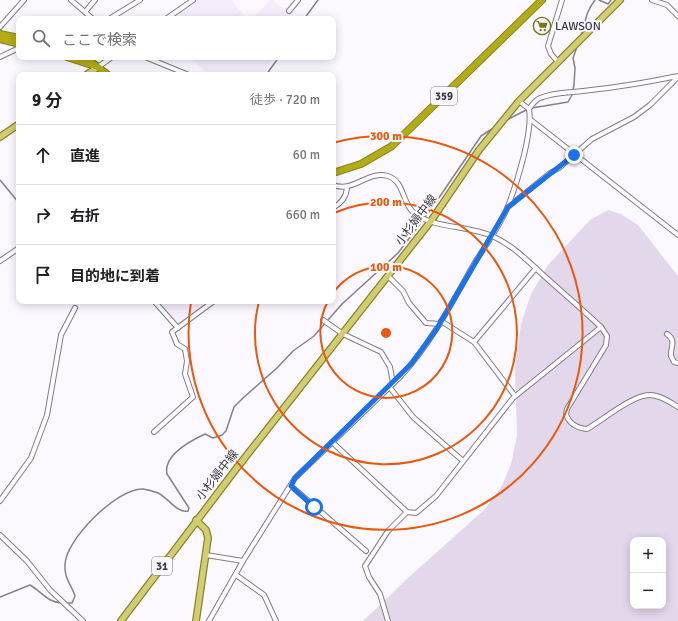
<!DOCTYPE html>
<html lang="ja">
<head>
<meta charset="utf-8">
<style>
	:root { --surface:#fff; --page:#f6f6f6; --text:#202124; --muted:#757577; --line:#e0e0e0 }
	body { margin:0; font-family:Signika,"Noto Sans JP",sans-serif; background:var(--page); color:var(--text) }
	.controls { position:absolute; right:12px; bottom:12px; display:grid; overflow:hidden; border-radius:8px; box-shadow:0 2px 10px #0003 }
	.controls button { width:36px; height:36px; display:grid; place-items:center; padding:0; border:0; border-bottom:1px solid var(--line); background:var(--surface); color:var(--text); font:20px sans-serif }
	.stop { position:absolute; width:12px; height:12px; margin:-9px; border:3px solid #1a73e8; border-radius:50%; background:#fff }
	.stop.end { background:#1a73e8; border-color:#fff; box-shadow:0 1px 4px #0008 }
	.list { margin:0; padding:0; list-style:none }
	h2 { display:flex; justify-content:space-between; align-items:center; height:52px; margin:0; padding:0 16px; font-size:17px }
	h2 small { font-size:13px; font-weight:400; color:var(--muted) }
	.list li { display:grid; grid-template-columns:26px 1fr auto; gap:12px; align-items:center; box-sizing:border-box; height:60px; padding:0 16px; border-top:1px solid var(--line) }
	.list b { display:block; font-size:15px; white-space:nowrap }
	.list em { font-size:13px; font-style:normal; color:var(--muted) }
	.icon { flex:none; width:22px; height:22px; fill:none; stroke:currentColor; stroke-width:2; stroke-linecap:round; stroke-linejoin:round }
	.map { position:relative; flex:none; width:678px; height:621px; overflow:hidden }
	.search { position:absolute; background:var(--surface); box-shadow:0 2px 10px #0003; left:16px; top:16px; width:320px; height:44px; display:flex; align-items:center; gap:10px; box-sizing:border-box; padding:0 14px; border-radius:8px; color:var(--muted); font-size:15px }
	.panel { position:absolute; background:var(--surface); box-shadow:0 2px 10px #0003; left:16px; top:72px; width:320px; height:232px; border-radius:8px }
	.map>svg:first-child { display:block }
	.built { fill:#f5edfc }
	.green { fill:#e2d7eb; fill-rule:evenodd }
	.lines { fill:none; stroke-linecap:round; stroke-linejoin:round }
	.stream { stroke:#897e92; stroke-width:1.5 }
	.minor-casing { stroke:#837b8a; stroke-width:6 }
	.major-casing { stroke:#898425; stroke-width:8 }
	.highway-casing { stroke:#898425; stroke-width:8 }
	.minor { stroke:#fff; stroke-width:4 }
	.major { stroke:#d1cd73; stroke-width:5.5 }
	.highway { stroke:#b2ac16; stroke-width:6 }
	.route { stroke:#1a73e8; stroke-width:5 }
	.ring { fill:none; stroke:#e8590c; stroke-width:2 }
	.labels { text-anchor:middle; stroke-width:4; stroke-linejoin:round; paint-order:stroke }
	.shield { fill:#fcf8ff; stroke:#767279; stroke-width:1 }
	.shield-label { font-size:11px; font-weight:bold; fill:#3d3940 }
	.poi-label { font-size:12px; fill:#3d3940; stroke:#fcf8ff; text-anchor:start }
	.street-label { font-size:12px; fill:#3d3940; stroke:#fcf8ff }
	.centre { fill:#e8590c; stroke:#fcf8ff; stroke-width:2 }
	.ring-label { font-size:12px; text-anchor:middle; font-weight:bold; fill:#e8590c; stroke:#fcf8ff; stroke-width:4; stroke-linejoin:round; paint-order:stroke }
</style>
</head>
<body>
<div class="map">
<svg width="678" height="621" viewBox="0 0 678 621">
	<rect width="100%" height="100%" fill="#fcf8ff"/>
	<!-- built -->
	<g class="built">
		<path d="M 198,0 L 231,0 L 247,19 L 177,19 L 176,17 Z"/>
		<path d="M 270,0 L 273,0 L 289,14 L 285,19 L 252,19 Z"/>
		<path d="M 190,57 L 275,57 L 263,75 L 204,75 L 206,72 Z"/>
		<path d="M 158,301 L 210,301 L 179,325 Z"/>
	</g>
	<!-- green -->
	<path class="green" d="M 608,210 L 621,214 L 638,225 L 678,276 L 678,621 L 363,621 L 408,578 L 485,509 L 502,486 L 511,464 L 517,436 L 515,369 L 521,324 L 531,294 L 548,265 L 590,220 ZM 633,540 L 663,540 L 663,606 L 633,606 Z"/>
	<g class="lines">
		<!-- stream -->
		<g class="stream">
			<path d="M 599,0 L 608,4 L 611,0"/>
			<path d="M 304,19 L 318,0"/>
			<path d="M 581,36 C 586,21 585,13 595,0"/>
			<path d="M 266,75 L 279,57"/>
			<path d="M 532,108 L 568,102 L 572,95 L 574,85 L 575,68 L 573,58 L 577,47"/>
			<path d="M 505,121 L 528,109"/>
			<path d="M 0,180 L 19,203"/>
			<path d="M 0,597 L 30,585 C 41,591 48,603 62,603"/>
			<path d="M 66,603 L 72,603 L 75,596 C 72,586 64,578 65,565 C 65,540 117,488 143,489 C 147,490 153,491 158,493 C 167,497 178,514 188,511 L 189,508 L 167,474 C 163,455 190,441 205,434 L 213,438 L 222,435 L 226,431 L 234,407 L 243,398 L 277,368 L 293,351 L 314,336 L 342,304 L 398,253 L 432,208 L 481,136 L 495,127"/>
		</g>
		<defs>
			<g id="minor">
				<path d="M 71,0 L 93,19"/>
				<path d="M 652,0 L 667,5 L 678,16"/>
				<path d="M 289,11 L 298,0"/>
				<path d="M 85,12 L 95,0"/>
				<path d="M 109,19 L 140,0"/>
				<path d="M 166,19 L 193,0"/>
				<path d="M 0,27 L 24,0"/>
				<path d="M 0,57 L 19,48"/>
				<path d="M 145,57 L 189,75"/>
				<path d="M 557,61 L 551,54 L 548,46 L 562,0"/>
				<path d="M 98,67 L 112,57"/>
				<path d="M 529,109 C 532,105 535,100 540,98 C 556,91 573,93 591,90 C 620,87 649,82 678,76"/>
				<path d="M 531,120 L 678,235"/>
				<path d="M 333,185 C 354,193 368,170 388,176 C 406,182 401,206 418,216 C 438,228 469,226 492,236 C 511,244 527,260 542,274 C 562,292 582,309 601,327 L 607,336 L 606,345 L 567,409 L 566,414 C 569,424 577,428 587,429 C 603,420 632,395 650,395 C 660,395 670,402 678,407"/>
				<path d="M 508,207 L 550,173 L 559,168 L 592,139 L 634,117 L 650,105 L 678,77"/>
				<path d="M 333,208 C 341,203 346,198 347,188"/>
				<path d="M 0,261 L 19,248"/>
				<path d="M 388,276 L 403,291 L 409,303 L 426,323 L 440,324"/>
				<path d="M 154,301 L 178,328"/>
				<path d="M 323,320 L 343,334 L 381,352 L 390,367 L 393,383"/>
				<path d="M 441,321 L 474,342"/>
				<path d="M 667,334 C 677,341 670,347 671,356 L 674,362 L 678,363"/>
				<path d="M 391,389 L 413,417 L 463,461"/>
				<path d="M 515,396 L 474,342 L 536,268"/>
				<path d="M 154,432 L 193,397 L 185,374 L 187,361 L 185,349 L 177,344 L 172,332 L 214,301"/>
				<path d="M 332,442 L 407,512 L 416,513 L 436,496 L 513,398 L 601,327"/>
				<path d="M 291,486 L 366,551"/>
				<path d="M 0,501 L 31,458 L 47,415 L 61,335 L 75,308"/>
				<path d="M 0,535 L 27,561 L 50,590 L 83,621"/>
				<path d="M 206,555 L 243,561"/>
				<path d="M 236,575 L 264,595 L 276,621"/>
				<path d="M 209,621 L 243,561 L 295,478 L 401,376 C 431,343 452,303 474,264 C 485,246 500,226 508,206 C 517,183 533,132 529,109 L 519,101"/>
				<path d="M 388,621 L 380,594 L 369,577 L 365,566 L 388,531 L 407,512"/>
			</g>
			<g id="major">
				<path d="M 86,75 L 98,67"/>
				<path d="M 0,137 L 19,124"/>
				<path d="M 121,621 L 236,469 L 431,221 L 479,150 L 519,101 L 620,0"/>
				<path d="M 196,621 L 208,538 L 206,530 L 196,520"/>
			</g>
			<g id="highway">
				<path d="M 0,34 L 19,38"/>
				<path d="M 0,39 L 19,44"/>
				<path d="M 67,57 L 98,67"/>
				<path d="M 85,57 L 108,75"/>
				<path d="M 333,173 L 361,164 L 392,146 L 542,0"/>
			</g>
		</defs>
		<!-- minor casing -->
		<use href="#minor" class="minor-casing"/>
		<!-- major casing -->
		<use href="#major" class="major-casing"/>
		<!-- highway casing -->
		<use href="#highway" class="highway-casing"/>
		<!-- minor -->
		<use href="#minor" class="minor"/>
		<!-- major -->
		<use href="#major" class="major"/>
		<!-- highway -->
		<use href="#highway" class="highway"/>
	</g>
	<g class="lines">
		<!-- route -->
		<path class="route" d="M 314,507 L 291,486 L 295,478 L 412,363 L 436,330 L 508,207 L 574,155"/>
	</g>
	<!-- distance rings -->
	<g class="ring">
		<path d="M333 293A66 66 0 1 1 328 301"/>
		<path d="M334 213A131 131 0 1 1 259 301"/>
		<path d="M333 143A197 197 0 1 1 191 302"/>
	</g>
	<!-- icons -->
	<defs>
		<symbol id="supermarket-ring" viewBox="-11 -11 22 22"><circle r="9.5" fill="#fcf8ff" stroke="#777417" stroke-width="1.5"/><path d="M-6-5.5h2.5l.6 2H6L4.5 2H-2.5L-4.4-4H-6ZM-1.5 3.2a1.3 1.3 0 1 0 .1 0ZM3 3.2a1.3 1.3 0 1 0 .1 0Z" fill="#777417"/></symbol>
	</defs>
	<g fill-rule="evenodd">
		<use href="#supermarket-ring" x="532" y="16" width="20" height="20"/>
	</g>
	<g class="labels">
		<!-- shield labels -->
		<g class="shield">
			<rect x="431" y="87" width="26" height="18" rx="3"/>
			<rect x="152" y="557" width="20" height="18" rx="3"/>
		</g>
		<g class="shield-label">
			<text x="444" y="100">359</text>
			<text x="162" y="570">31</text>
		</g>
		<!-- poi labels -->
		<g class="poi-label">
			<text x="555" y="30">LAWSON</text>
		</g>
		<!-- street labels -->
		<g class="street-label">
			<text transform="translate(416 220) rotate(-53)" y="4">小杉婦中線</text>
			<text transform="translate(217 475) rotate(-52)" y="4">小杉婦中線</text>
		</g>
	</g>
	<circle cx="386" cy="333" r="6" class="centre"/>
	<g class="ring-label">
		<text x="386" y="140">300 m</text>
		<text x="386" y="206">200 m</text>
		<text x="386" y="271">100 m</text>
	</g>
</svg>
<div class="controls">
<button>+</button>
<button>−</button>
</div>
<div class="stop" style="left:314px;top:507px"></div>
<div class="stop end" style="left:574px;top:155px"></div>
<div class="search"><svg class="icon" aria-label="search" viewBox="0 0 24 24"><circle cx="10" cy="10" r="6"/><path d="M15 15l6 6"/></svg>ここで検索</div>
<section class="panel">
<h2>9 分<small>徒歩 · 720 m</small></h2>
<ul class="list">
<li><svg class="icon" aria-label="ahead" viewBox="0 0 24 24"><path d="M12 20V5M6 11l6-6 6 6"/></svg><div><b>直進</b></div><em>60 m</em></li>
<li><svg class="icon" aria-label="right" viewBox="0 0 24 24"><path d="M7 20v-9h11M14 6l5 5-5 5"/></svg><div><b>右折</b></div><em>660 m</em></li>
<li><svg class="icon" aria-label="arrive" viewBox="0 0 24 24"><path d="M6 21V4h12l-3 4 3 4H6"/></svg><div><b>目的地に到着</b></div></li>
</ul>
</section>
</div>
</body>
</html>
